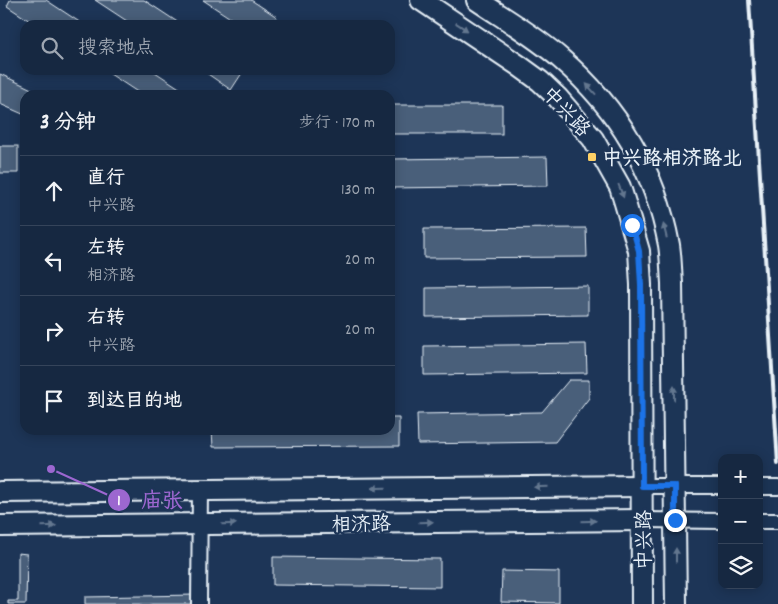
<!DOCTYPE html>
<html lang="zh">
<head>
<meta charset="utf-8">
<style>
	:root { --surface:#162841; --page:#23344c; --text:#f1f3f6; --muted:#9ea6b1; --line:#35445a }
	body { margin:0; font-family:Dekko,"LXGW WenKai TC",sans-serif; background:var(--page); color:var(--text) }
	.controls { position:absolute; right:15px; bottom:15px; display:grid; overflow:hidden; border-radius:10px; box-shadow:0 2px 12px #0003 }
	.controls button { width:45px; height:45px; display:grid; place-items:center; padding:0; border:0; border-bottom:1px solid var(--line); background:var(--surface); color:var(--text); font:25px sans-serif }
	.stop { position:absolute; width:15px; height:15px; margin:-11px; border:4px solid #1a73e8; border-radius:50%; background:#fff }
	.stop.end { background:#1a73e8; border-color:#fff; box-shadow:0 1px 5px #0008 }
	.list { margin:0; padding:0; list-style:none }
	h2 { display:flex; justify-content:space-between; align-items:center; height:65px; margin:0; padding:0 20px; font-size:21px }
	h2 small { font-size:16px; font-weight:400; color:var(--muted) }
	.list li { display:grid; grid-template-columns:32px 1fr auto; gap:15px; align-items:center; box-sizing:border-box; height:70px; padding:0 20px; border-top:1px solid var(--line) }
	.list b { display:block; font-size:19px; white-space:nowrap }
	.list p { margin:0; font-size:16px; white-space:nowrap; color:var(--muted) }
	.list em { font-size:16px; font-style:normal; color:var(--muted) }
	.icon { flex:none; width:28px; height:28px; fill:none; stroke:currentColor; stroke-width:2; stroke-linecap:round; stroke-linejoin:round }
	.map { position:relative; flex:none; width:778px; height:604px; overflow:hidden }
	.search { position:absolute; background:var(--surface); box-shadow:0 2px 12px #0003; left:20px; top:20px; width:375px; height:55px; display:flex; align-items:center; gap:12px; box-sizing:border-box; padding:0 18px; border-radius:15px; color:var(--muted); font-size:19px }
	.panel { position:absolute; background:var(--surface); box-shadow:0 2px 12px #0003; left:20px; top:90px; width:375px; height:345px; border-radius:15px }
	.map>svg:first-child { display:block }
	.building { fill:#495e7a; stroke:#e8f1f8 }
	.lines { fill:none; stroke-linecap:round; stroke-linejoin:round }
	.street-casing { stroke:#e8f1f8; stroke-width:18 }
	.secondary-casing { stroke:#e8f1f8; stroke-width:24 }
	.street { stroke:#1d3557; stroke-width:14 }
	.secondary { stroke:#1d3557; stroke-width:20 }
	.rail { stroke:#e8f1f8; stroke-width:4 }
	.oneway { fill:#64778f }
	.route { stroke:#1a73e8; stroke-width:6 }
	.poi-dot { fill:#ffd166; stroke:#1d3557; stroke-width:2 }
	.labels { text-anchor:middle; stroke-width:5; stroke-linejoin:round; paint-order:stroke }
	.street-label { font-size:20px; fill:#e8f1f8; stroke:#1d3557 }
	.poi-label { font-size:20px; font-weight:bold; fill:#e8f1f8; stroke:#1d3557; text-anchor:start }
	.leader { fill:none; stroke:#9c67d0; stroke-width:2 }
	.callout-dot { fill:#9c67d0; stroke:#1d3557; stroke-width:2 }
	.mark-label { font-size:15px; text-anchor:middle; font-weight:bold; fill:#fff }
	.callout-label { font-size:21px; text-anchor:middle; font-weight:bold; fill:#9c67d0; stroke:#1d3557; stroke-width:5; stroke-linejoin:round; paint-order:stroke }
</style>
</head>
<body>
<div class="map">
<svg width="778" height="604" viewBox="0 0 778 604">
	<rect width="100%" height="100%" fill="#1d3557"/>
	<filter id="ink" filterUnits="userSpaceOnUse"><feTurbulence type="fractalNoise" baseFrequency=".02" numOctaves="2"/><feDisplacementMap in="SourceGraphic" scale="10" xChannelSelector="R" yChannelSelector="G"/><feConvolveMatrix kernelMatrix="1 2 1 2 8 2 1 2 1" color-interpolation-filters="sRGB"/></filter>
	<g filter="url(#ink)">
		<!-- building -->
		<g class="building">
			<path d="M 10,0 L 46,0 L 84,25 L 36,25 L 7,6 Z"/>
			<path d="M 95,0 L 144,0 L 182,25 L 133,25 Z"/>
			<path d="M 203,0 L 251,0 L 277,17 L 271,25 L 241,25 Z"/>
			<path d="M 104,70 L 152,70 L 190,95 L 142,95 Z"/>
			<path d="M 202,70 L 244,70 L 231,90 Z"/>
			<path d="M 0,74 L 40,93 L 40,95 L 25,95 L 25,115 L 0,104 Z"/>
			<rect x="390" y="105" width="112" height="29"/>
			<rect x="0" y="146" width="18" height="27"/>
			<path d="M 547,157 L 548,186 L 390,188 L 390,159 Z"/>
			<path d="M 586,228 L 587,257 L 424,258 L 424,229 Z"/>
			<path d="M 588,286 L 588,315 L 426,317 L 426,288 Z"/>
			<path d="M 586,344 L 587,373 L 424,375 L 424,346 Z"/>
			<path d="M 569,380 L 589,380 L 589,398 L 555,442 L 418,444 L 417,414 L 542,412 Z"/>
			<path d="M 390,418 L 399,418 L 399,446 L 213,447 L 212,430 L 390,430 Z"/>
			<path d="M 18,553 L 27,554 L 26,604 L 8,604 L 8,601 L 18,601 Z"/>
			<path d="M 273,557 L 440,559 L 440,587 L 273,585 Z"/>
			<path d="M 502,571 L 559,572 L 559,603 L 501,602 Z"/>
			<path d="M 195,595 L 195,604 L 85,604 L 85,597 Z"/>
		</g>
		<g class="lines">
			<defs>
				<g id="street">
					<path d="M 643,486 L 722,486"/>
					<path d="M 759,487 L 778,487"/>
					<path d="M 643,520 L 722,521"/>
					<path d="M 759,521 L 778,521"/>
					<path d="M 199,604 L 200,490"/>
				</g>
				<g id="secondary">
					<path d="M 421,0 L 518,65 L 540,81 L 558,98 L 593,139 L 620,187 L 625,203 L 639,251 L 641,285 L 642,604"/>
					<path d="M 477,0 C 505,19 535,36 561,59 C 618,108 655,170 669,245 C 671,258 671,271 672,283 L 676,604"/>
					<path d="M 0,492 L 643,486"/>
					<path d="M 0,526 L 643,520"/>
				</g>
			</defs>
			<!-- street casing -->
			<use href="#street" class="street-casing"/>
			<!-- secondary casing -->
			<use href="#secondary" class="secondary-casing"/>
			<!-- street -->
			<use href="#street" class="street"/>
			<!-- secondary -->
			<use href="#secondary" class="secondary"/>
			<!-- rail -->
			<path class="rail" d="M 749,0 L 778,464"/>
		</g>
		<!-- one-way arrows -->
		<defs><path id="oneway-solid" d="M-6-.8H1V-3.2L6.5 0L1 3.2V.8H-6Z" transform="scale(1.25)"/></defs>
		<g class="oneway">
			<use href="#oneway-solid" transform="translate(462 27) rotate(34)"/>
			<use href="#oneway-solid" transform="translate(591 89) rotate(-132)"/>
			<use href="#oneway-solid" transform="translate(621 191) rotate(69)"/>
			<use href="#oneway-solid" transform="translate(665 231) rotate(-104)"/>
			<use href="#oneway-solid" transform="translate(674 393) rotate(-90)"/>
			<use href="#oneway-solid" transform="translate(541 487) rotate(179)"/>
			<use href="#oneway-solid" transform="translate(379 488) rotate(179)"/>
			<use href="#oneway-solid" transform="translate(589 521) rotate(-1)"/>
			<use href="#oneway-solid" transform="translate(426 522) rotate(-1)"/>
			<use href="#oneway-solid" transform="translate(229 524) rotate(-1)"/>
			<use href="#oneway-solid" transform="translate(49 526) rotate(-1)"/>
			<use href="#oneway-solid" transform="translate(676 555) rotate(-90)"/>
		</g>
	</g>
	<g class="lines" filter="url(#ink)">
		<!-- route -->
		<path class="route" d="M 632,225 L 639,251 L 641,285 L 642,486 L 675,486 L 675,520"/>
	</g>
	<!-- markers -->
	<rect class="poi-dot" x="587" y="152" width="10" height="10" rx="2.5"/>
	<g class="labels">
		<!-- street labels -->
		<g class="street-label">
			<text transform="translate(567 111) rotate(47)" y="7">中兴路</text>
			<text transform="translate(361 523) rotate(-1)" y="7">相济路</text>
			<text transform="translate(643 540) rotate(-90)" y="7">中兴路</text>
		</g>
		<!-- poi labels -->
		<g class="poi-label">
			<text x="602" y="164">中兴路相济路北</text>
		</g>
	</g>
	<!-- callouts -->
	<path class="leader" d="M51 469L119 500"/>
	<g class="callout-dot">
		<circle cx="51" cy="469" r="5"/>
		<circle cx="119" cy="500" r="12"/>
	</g>
	<g class="mark-label">
		<text x="119" y="505">1</text>
	</g>
	<g class="callout-label">
		<text x="162" y="507">庙张</text>
	</g>
</svg>
<div class="controls">
<button>+</button>
<button>−</button>
<button><svg class="icon" aria-label="layers" viewBox="0 0 24 24"><path d="M12 4l9 5-9 5-9-5zM3 14l9 5 9-5"/></svg></button>
</div>
<div class="stop" style="left:632px;top:225px"></div>
<div class="stop end" style="left:675px;top:520px"></div>
<div class="search"><svg class="icon" aria-label="search" viewBox="0 0 24 24"><circle cx="10" cy="10" r="6"/><path d="M15 15l6 6"/></svg>搜索地点</div>
<section class="panel">
<h2>3 分钟<small>步行 · 170 m</small></h2>
<ul class="list">
<li><svg class="icon" aria-label="ahead" viewBox="0 0 24 24"><path d="M12 20V5M6 11l6-6 6 6"/></svg><div><b>直行</b><p>中兴路</p></div><em>130 m</em></li>
<li><svg class="icon" aria-label="left" viewBox="0 0 24 24"><path d="M17 20v-9H6M10 6l-5 5 5 5"/></svg><div><b>左转</b><p>相济路</p></div><em>20 m</em></li>
<li><svg class="icon" aria-label="right" viewBox="0 0 24 24"><path d="M7 20v-9h11M14 6l5 5-5 5"/></svg><div><b>右转</b><p>中兴路</p></div><em>20 m</em></li>
<li><svg class="icon" aria-label="arrive" viewBox="0 0 24 24"><path d="M6 21V4h12l-3 4 3 4H6"/></svg><div><b>到达目的地</b></div></li>
</ul>
</section>
</div>
</body>
</html>
